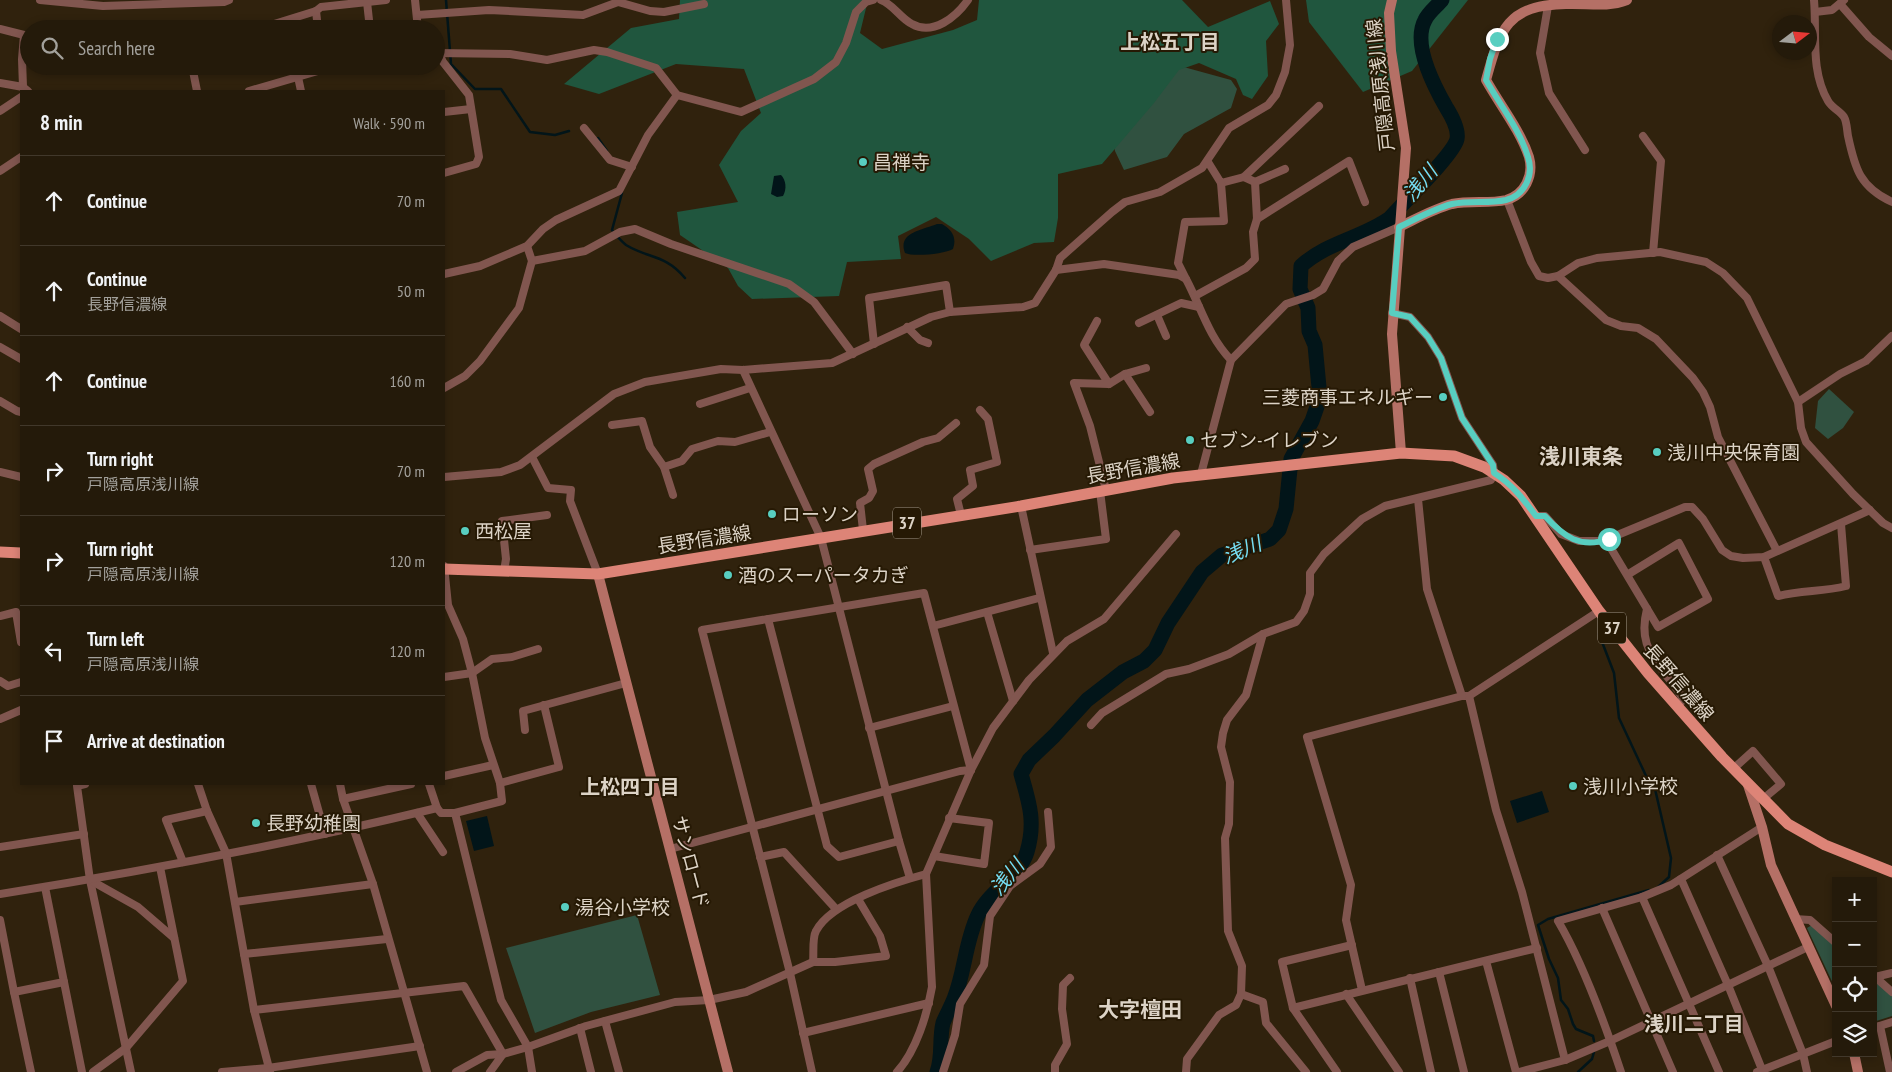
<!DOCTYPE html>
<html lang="en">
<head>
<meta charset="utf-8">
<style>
	:root { --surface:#241a0a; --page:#302718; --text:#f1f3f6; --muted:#a3a19c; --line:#41382b }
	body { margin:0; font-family:"PT Sans Narrow","Noto Sans JP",sans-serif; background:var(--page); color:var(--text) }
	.controls { position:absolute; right:15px; bottom:15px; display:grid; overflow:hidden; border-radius:0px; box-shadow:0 2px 8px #0003 }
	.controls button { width:45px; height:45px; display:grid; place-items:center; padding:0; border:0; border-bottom:1px solid var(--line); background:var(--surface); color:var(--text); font:25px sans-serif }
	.compass { position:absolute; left:1772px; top:15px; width:45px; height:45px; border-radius:50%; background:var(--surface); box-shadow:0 2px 8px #0003; rotate:74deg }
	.stop { position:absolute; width:15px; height:15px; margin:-11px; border:4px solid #58cec0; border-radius:50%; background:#fff }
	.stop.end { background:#58cec0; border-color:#fff; box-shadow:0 1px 5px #0008 }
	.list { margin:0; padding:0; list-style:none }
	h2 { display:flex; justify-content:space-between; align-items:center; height:65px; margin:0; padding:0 20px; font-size:21px }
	h2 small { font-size:16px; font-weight:400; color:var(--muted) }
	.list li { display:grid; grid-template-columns:32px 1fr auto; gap:15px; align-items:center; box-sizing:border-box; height:90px; padding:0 20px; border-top:1px solid var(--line) }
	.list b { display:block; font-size:19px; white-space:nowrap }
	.list p { margin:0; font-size:16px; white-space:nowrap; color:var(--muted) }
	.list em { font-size:16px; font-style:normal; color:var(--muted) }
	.icon { flex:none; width:28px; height:28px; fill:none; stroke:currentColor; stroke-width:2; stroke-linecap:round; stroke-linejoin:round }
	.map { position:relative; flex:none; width:1892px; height:1072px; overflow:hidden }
	.search { position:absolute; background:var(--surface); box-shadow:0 2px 8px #0003; left:20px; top:20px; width:425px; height:55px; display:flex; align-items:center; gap:12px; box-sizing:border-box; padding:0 18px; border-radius:28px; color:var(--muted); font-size:19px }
	.panel { position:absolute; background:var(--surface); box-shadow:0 2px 8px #0003; left:20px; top:90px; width:425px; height:695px; border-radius:0px }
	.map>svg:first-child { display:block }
	.green { fill:#305140 }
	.forest { fill:#20563e }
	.water { fill:#021519 }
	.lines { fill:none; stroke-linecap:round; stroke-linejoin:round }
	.stream { stroke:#021519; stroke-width:2.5 }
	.river { stroke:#021519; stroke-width:15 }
	.street { stroke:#81564f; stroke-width:8 }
	.secondary { stroke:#b57066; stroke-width:10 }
	.primary { stroke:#dd8477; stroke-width:11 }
	.route { stroke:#58cec0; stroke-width:6 }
	.poi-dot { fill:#58cec0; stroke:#261904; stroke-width:2 }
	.labels { text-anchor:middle; stroke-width:4; stroke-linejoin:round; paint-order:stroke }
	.shield { fill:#261904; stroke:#a59b8c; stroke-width:1 }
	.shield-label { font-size:18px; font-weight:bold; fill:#dcd3c6 }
	.street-label { font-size:19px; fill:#dcd3c6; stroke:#261904 }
	.poi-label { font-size:19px; fill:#dcd3c6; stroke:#261904; text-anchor:start }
	.neighbourhood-label { font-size:20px; font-weight:bold; fill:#dcd3c6; stroke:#261904 }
	.water-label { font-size:20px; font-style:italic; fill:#75ddf3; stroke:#261904 }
	.quarter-label { font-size:21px; font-weight:bold; fill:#dcd3c6; stroke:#261904 }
</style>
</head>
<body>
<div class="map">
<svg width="1892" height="1072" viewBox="0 0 1892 1072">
	<rect width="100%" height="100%" fill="#30220d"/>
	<!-- green -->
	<g class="green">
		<path d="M 1180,66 L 1231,80 L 1237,89 L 1231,108 L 1184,134 L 1167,157 L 1124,170 L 1115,151 L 1113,139 Z"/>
		<path d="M 1829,389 L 1854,412 L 1843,428 L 1828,439 L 1815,428 L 1818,401 Z"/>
		<path d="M 637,915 L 660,995 L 591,1012 L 535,1033 L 506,948 Z"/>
		<path d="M 1812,925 L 1836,946 L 1836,990 L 1807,928 Z"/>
		<path d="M 1873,978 L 1892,994 L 1892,1016 L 1873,1022 Z"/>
	</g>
	<!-- forest -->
	<g class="forest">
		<path d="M 680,0 L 868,0 L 860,33 L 882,49 L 953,30 L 977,20 L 979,0 L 1182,0 L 1208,27 L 1270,1 L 1279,24 L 1266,41 L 1268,76 L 1252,99 L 1243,95 L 1236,79 L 1199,63 L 1179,70 L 1154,103 L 1102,164 L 1058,174 L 1058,218 L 1054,242 L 1034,243 L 991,261 L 969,239 L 936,217 L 898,236 L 901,259 L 847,262 L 839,296 L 752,299 L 738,286 L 728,268 L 680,235 L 677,212 L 738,202 L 719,165 L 741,131 L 761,113 L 744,69 L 676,64 L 599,94 L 564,84 L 631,28 L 679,19 Z"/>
		<path d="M 1306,0 L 1468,0 L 1412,71 L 1363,92 L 1309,22 Z"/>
	</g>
	<!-- water -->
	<g class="water">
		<path d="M 781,175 C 786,180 787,189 783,196 L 777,197 L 771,194 L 774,176 Z"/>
		<path d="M 937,224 L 942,224 C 952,230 957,237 953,249 C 945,254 913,257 905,253 C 897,232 923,230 937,224 Z"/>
		<path d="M 1542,791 L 1549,812 L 1517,823 L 1510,801 Z"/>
		<path d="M 487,816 L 494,846 L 474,851 L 466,821 Z"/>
	</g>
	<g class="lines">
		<!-- stream -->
		<g class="stream">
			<path d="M 446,0 L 451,64 L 475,89 L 501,89 L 530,132 L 555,135 L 569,131"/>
			<path d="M 598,138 L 607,151"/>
			<path d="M 622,193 L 612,230 C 616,235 621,241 626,245 C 649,259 665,254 685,278"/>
			<path d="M 1599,634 L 1614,673 L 1619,718 L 1647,778 L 1655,789 L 1671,858 L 1669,877 L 1657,888"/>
			<path d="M 1594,1041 L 1593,1036 L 1576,1029 L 1573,1024 L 1568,1009 L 1561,1000 L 1558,978 L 1549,959 L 1538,925 L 1548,919 L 1649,890"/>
			<path d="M 1578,1072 L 1592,1059 L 1594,1052"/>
		</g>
		<!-- river -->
		<path class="river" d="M 937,1072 C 943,1057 939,1039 943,1023 C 946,1015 951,1007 954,999 C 965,972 965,942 978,915 C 989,891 1020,876 1027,852 C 1036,822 1029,802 1021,774 L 1029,760 L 1054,736 L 1087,700 L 1123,672 L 1144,661 L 1155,650 L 1168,623 L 1202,572 L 1222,555 L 1270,539 L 1279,530 L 1286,509 L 1291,459 L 1312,421 L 1320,398 L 1315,345 L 1309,331 L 1308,308 L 1300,289 L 1301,266 C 1327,242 1362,238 1390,218 C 1403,203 1454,154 1457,139 C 1459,129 1451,115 1446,107 C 1434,86 1412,44 1425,20 C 1428,13 1437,6 1442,0"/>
		<!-- street -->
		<g class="street">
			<path d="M 40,0 L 103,6 L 224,2 L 229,0"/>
			<path d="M 415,0 L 418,29"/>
			<path d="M 881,0 C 894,5 900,18 912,24 C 933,36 956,17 968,0"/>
			<path d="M 1814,0 C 1817,34 1810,70 1828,101 C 1832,108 1840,111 1844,117 C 1847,122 1847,131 1848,136 C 1855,169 1860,187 1892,202"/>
			<path d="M 367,2 L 370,29"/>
			<path d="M 1840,4 L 1869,37 L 1892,56"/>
			<path d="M 1548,6 L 1540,53 L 1549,93 L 1585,150"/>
			<path d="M 316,11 L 318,29"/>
			<path d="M 1815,12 L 1832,10 L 1844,0"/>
			<path d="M 417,15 L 489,10 L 583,15 L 618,2 L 650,11 L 664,12 L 704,4"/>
			<path d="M 0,29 L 24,35 L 22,59 L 23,87 L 28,91"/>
			<path d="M 258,29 L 316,11 L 321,7 L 386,0"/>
			<path d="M 436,53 L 510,54 L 547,60 L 594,50 L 607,52 L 656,68 L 677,95 L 741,112 L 814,79 L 836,62 L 846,43 L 856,12 L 866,2 L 873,0"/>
			<path d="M 439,53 L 443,62 L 469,95 L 479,157 L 476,164 L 444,173"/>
			<path d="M 192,66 L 197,91"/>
			<path d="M 298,77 L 301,91"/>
			<path d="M 0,83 L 23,87"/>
			<path d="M 249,91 L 335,66"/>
			<path d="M 0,111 L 21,97"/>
			<path d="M 444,112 L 471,109"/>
			<path d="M 584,128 L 610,160 L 632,167"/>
			<path d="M 1643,136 L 1661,161 L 1653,253"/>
			<path d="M 1208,162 L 1221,183 L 1244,177 L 1319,106"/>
			<path d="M 0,171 L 21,157"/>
			<path d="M 1255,182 L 1285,169"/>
			<path d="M 1507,200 L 1531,262 L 1539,276 L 1548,278 L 1558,276 L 1578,263 L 1597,258 L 1660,252 L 1706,262 L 1723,273 L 1747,298 L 1798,402 L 1801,428 L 1806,442 L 1853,494 L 1883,523 L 1892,528"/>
			<path d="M 1257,219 L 1349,161 L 1365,202"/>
			<path d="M 532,261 L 585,251 L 620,232 L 635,229 L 671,244 L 789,284 L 814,302 L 853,354"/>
			<path d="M 1056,270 L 1104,264 L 1179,275 L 1186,279 C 1201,307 1208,336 1231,360"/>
			<path d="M 444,274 L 480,266 L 527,246 L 543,229 L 556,220 L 619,191 L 648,135 L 677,95"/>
			<path d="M 1558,276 L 1606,320 L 1621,326 L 1638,328 L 1656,339 L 1693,378 L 1703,392 L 1710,407 L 1718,437 L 1777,551"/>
			<path d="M 1186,279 L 1178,263 L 1185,222 L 1224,221 L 1221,183"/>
			<path d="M 1195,296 L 1246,268 L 1255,259 L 1253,232 L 1257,219 L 1255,182 L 1244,177"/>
			<path d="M 1157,315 L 1166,336"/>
			<path d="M 0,316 L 21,329"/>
			<path d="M 1097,321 L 1084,345 L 1109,384"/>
			<path d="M 1139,323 L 1181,303 L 1199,307"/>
			<path d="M 907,327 L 920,340 L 928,343"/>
			<path d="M 874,344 L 869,298 L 946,285 L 950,312"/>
			<path d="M 0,347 L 21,359"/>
			<path d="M 743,370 L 821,538 L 899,841 L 910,878"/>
			<path d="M 1125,374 L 1150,412"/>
			<path d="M 444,388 L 465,376 L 480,361 L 519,308 L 532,261 L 527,246"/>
			<path d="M 0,401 L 17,411 L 21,412"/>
			<path d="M 1798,402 L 1840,374 L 1866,361 L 1892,336"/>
			<path d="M 700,404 L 750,388"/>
			<path d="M 612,425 L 642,421 L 650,447 L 664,467 L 673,495"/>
			<path d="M 532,457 L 548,488 L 571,490 L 570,501 L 598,574"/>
			<path d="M 664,467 L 682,461 L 692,449 L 718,441 L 735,442 L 770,432"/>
			<path d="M 0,472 L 21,477"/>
			<path d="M 1201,474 L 1231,360 L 1286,304 L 1313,295 L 1323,289 L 1338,261 L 1353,247 L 1399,227"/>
			<path d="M 444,477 L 501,472 L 520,465 L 614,394 L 645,382 L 721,369 L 743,370 L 832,363 L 931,317 L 950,312 L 1023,307 L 1035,303 L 1056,270 L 1060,258 L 1112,212 L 1125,202 L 1160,192 L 1202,168 L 1229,128 L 1268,105 L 1276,95 L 1285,72 L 1290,45 L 1286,0"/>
			<path d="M 1106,490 L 1090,426 L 1074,383 L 1109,384 L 1125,374 L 1146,368"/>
			<path d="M 1418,499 L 1427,589 L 1462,696 L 1469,696 L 1599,611"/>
			<path d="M 1021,506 L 1053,653"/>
			<path d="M 961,515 L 957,499 L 973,486 L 970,470 L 997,462 L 988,419 L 980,410"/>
			<path d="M 1536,516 L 1545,516 L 1561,534 L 1579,541 L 1603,541 L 1685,507 L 1692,507 L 1703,519 L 1722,550 L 1731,556 L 1743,558 L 1764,557 L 1870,510"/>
			<path d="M 863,530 L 860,503 L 869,498 L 873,491 L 868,469 L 874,464 L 923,442 L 938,438 L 956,423"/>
			<path d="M 1606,540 L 1658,627 L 1708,599 L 1679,543 L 1627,575"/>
			<path d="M 1030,550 L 1106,539 L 1100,491"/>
			<path d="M 1764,557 L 1778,596 C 1802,590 1823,592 1846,586 L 1841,524"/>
			<path d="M 504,571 L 506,559 L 502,521 L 547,515"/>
			<path d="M 1647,609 C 1640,637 1647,651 1665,674 C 1672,683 1679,689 1683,700 L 1677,707"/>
			<path d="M 987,612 L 1013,701"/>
			<path d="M 0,616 L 16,612 L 21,642"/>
			<path d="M 768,619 L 827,846 L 839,857 L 899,841"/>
			<path d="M 933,626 L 1039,598"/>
			<path d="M 444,677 L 472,673 L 492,659 L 512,657 L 538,649"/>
			<path d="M 0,681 L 8,686 L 21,682"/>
			<path d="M 1469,696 L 1496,810 L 1522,892 L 1565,1060"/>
			<path d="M 0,719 L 21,710"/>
			<path d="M 1091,725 L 1102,713 L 1166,674 L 1189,669 L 1229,654 L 1263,634 L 1296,622 L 1304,611 L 1310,594 L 1310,573 L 1324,554 L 1362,519 L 1385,506 L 1491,480 L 1494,473 L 1493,465 L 1462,418 L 1441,358 L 1428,337 L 1410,317 L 1392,313"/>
			<path d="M 869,728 L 953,706"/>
			<path d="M 525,730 L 523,711 L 626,683"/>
			<path d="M 1733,769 L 1753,751 L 1781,784 L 1763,799"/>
			<path d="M 444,776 L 493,765"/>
			<path d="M 500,783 L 559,767 L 544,705"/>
			<path d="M 85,784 L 77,786 L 90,880 L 131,1072"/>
			<path d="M 198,784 L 207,811 L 226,853 L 254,1010 L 270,1072"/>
			<path d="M 311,784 L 325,834"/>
			<path d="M 340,784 L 343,799 L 373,884 L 427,1072"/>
			<path d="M 429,784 L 437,808"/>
			<path d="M 343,799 L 411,784"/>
			<path d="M 417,813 L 443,852"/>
			<path d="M 455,813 L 501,1000 L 528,1047 L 532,1072"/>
			<path d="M 0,847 L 84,834"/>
			<path d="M 670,849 L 960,771 L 971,770"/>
			<path d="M 1717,855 L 1768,966 L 1803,1054 L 1807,1072"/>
			<path d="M 934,856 L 984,864 L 989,823 L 949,818"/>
			<path d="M 760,857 L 784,852 L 836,909"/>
			<path d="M 183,862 L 166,820 L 207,811"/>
			<path d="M 1681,879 L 1728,985 L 1763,1072"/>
			<path d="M 90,880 L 138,907 L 174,938"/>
			<path d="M 0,894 C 146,871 293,843 437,808 L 441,813 L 455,813 L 502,801 L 500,783 L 485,738 L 472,673 L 463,639 L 448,605 L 444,566"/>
			<path d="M 1642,897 L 1719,1072"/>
			<path d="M 235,902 L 373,884"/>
			<path d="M 1602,908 L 1673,1072"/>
			<path d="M 1795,919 L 1810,920 L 1836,943"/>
			<path d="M 0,920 L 14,992 L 64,982 L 45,887"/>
			<path d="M 244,954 L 387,939"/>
			<path d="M 1486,961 L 1516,1072"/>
			<path d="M 813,962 L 835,962 L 886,956 L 880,936 L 858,899"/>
			<path d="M 1439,972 L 1464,1072"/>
			<path d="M 1873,975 L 1892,992"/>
			<path d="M 1875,977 L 1892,973"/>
			<path d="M 1410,978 L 1431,1072"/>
			<path d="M 64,982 L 82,1072"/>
			<path d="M 1362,990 L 1346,920 L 1351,885 L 1307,737 L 1462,696"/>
			<path d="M 14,992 L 31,1072"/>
			<path d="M 1241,994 L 1263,1002 L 1266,1023 L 1306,1072"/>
			<path d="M 1346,994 L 1399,1072"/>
			<path d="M 1293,1008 L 1282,962 L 1352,945"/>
			<path d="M 254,1010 L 464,986 L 503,1054"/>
			<path d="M 605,1021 L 619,1072"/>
			<path d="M 1880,1026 L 1890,1072"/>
			<path d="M 580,1028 L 591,1072"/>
			<path d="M 1873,1028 L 1892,1022"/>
			<path d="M 803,1033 L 929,1003"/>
			<path d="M 93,1072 L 126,1048 L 183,981 L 160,867"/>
			<path d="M 222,1072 L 268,1068 L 420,1046"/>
			<path d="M 456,1072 L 487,1055 L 503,1054 L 528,1047 L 586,1026 L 675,1002 L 709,1000 L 746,992 L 813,962 C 814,953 812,938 816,931 C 831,902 896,882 926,874"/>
			<path d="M 490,1072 L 503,1054"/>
			<path d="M 812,1072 L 790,973 L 702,630 L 924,593 L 971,770"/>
			<path d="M 897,1072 C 916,1051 927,1015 932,987 L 926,874 L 971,770 L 993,728 L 1029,680 L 1067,641 L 1104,619 L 1176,534"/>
			<path d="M 943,1072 L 955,1035 L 960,1004 L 984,965 L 990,916 L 1010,886 L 1040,864 L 1051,847 L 1048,812"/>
			<path d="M 1055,1072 L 1055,1065 L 1067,1044 L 1062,1009 L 1063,985 L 1070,978"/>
			<path d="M 1186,1072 L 1187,1059 L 1219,1015 L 1236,1005 L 1241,994 L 1242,966 L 1228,931 L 1225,838 L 1229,824 L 1230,782 L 1221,747 L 1223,733 L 1227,720 L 1246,695 L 1263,634"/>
			<path d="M 1337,1072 L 1293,1008 L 1537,948"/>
			<path d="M 1519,1072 L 1565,1060 L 1610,1041 L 1808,947"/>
			<path d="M 1621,1072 C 1605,1024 1584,965 1558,921 L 1642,897 L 1671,885 L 1762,827"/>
			<path d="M 1757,1072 L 1836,1041"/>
		</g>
		<!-- secondary -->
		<g class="secondary">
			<path d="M 1392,0 L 1389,13 L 1391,51 L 1406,148 L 1392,334 L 1401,453"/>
			<path d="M 1399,227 C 1416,219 1433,209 1452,204 C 1470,200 1489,204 1506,200 C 1525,195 1534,175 1529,157 C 1520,130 1500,105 1486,80 C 1500,30 1506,5 1566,4 C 1588,3 1606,8 1627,0"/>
			<path d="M 598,574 L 728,1072"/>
			<path d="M 1748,785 L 1762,827 L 1771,865 L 1836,1006"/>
			<path d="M 1854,1053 L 1858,1072"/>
		</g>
		<!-- primary -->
		<g class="primary">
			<path d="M 0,552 L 21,553"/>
			<path d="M 444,569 L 598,574 L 1021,506 L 1173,478 L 1401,453 L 1454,456 L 1484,467 L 1504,480 L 1521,496 L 1599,611 L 1648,673 L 1722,757 L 1788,824 L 1825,845 L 1892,872"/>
		</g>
	</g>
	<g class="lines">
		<!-- route -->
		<path class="route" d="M 1497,39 L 1490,59 L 1486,80 C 1500,105 1520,130 1528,157 C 1534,175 1525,195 1506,200 C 1489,204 1470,200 1452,204 C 1433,209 1416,219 1399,227 L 1392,313 L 1410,317 L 1428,337 L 1441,358 L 1462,418 L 1493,465 L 1494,473 C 1512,484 1524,500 1536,516 L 1545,516 C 1564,537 1580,549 1609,539"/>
	</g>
	<!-- markers -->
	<g class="poi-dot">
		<circle cx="863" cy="162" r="5"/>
		<circle cx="1443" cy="397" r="5"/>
		<circle cx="1190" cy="440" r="5"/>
		<circle cx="1657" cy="452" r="5"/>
		<circle cx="772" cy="514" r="5"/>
		<circle cx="465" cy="531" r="5"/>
		<circle cx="728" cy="575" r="5"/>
		<circle cx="1573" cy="786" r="5"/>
		<circle cx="256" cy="823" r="5"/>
		<circle cx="565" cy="907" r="5"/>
	</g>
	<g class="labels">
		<!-- shield labels -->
		<g class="shield">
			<rect x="893" y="507.5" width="28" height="31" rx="4"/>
			<rect x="1598" y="612.5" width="28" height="31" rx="4"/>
		</g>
		<g class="shield-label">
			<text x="907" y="529">37</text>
			<text x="1612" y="634">37</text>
		</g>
		<!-- street labels -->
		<g class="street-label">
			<text transform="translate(1380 85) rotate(-96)" y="7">戸隠高原浅川線</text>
			<text transform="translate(1133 468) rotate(-10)" y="7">長野信濃線</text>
			<text transform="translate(704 539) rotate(-9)" y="7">長野信濃線</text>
			<text transform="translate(1679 682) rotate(49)" y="7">長野信濃線</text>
			<text transform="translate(691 862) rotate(75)" y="7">サンロード</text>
		</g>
		<!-- poi labels -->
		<g class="poi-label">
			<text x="873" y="169">昌禅寺</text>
			<text x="1433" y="404" text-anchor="end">三菱商事エネルギー</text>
			<text x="1200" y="447">セブン-イレブン</text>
			<text x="1667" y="459">浅川中央保育園</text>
			<text x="782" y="521">ローソン</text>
			<text x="475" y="538">西松屋</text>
			<text x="738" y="582">酒のスーパータカぎ</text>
			<text x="1583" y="793">浅川小学校</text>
			<text x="266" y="830">長野幼稚園</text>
			<text x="575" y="914">湯谷小学校</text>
		</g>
		<!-- neighbourhood labels -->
		<g class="neighbourhood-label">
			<text x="1170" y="49">上松五丁目</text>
			<text x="630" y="794">上松四丁目</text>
			<text x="1694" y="1031">浅川二丁目</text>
		</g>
		<!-- water labels -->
		<g class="water-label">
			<text transform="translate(1420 183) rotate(-49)" y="7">浅川</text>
			<text transform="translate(1242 550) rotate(-22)" y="7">浅川</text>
			<text transform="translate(1007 877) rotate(-50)" y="7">浅川</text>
		</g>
		<!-- quarter labels -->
		<g class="quarter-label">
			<text x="1581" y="464">浅川東条</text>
			<text x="1140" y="1017">大字檀田</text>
		</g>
	</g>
</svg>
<div class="controls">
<button>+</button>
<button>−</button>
<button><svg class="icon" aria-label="locate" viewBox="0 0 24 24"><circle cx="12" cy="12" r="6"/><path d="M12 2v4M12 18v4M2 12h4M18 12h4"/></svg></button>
<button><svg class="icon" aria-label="layers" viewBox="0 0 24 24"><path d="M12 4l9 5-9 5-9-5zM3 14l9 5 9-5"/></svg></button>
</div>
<svg class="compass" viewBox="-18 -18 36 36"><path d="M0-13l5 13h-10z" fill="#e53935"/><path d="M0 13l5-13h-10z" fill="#a3a19c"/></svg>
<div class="stop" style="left:1609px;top:539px"></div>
<div class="stop end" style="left:1497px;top:39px"></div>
<div class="search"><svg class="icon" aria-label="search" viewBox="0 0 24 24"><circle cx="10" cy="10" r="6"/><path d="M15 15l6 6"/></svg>Search here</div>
<section class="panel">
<h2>8 min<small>Walk · 590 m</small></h2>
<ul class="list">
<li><svg class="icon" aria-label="ahead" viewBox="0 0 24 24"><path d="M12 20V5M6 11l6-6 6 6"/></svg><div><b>Continue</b></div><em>70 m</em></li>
<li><svg class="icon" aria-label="ahead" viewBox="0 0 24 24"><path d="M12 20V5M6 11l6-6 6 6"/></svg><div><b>Continue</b><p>長野信濃線</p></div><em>50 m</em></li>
<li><svg class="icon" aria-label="ahead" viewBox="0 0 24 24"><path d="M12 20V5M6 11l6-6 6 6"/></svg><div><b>Continue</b></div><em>160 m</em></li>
<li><svg class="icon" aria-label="right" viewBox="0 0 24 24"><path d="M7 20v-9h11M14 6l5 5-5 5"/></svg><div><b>Turn right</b><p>戸隠高原浅川線</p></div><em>70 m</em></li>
<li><svg class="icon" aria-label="right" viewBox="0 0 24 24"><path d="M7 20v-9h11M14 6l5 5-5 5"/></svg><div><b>Turn right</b><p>戸隠高原浅川線</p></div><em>120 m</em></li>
<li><svg class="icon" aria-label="left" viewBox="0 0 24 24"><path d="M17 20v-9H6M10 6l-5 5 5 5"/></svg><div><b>Turn left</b><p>戸隠高原浅川線</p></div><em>120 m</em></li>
<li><svg class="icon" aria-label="arrive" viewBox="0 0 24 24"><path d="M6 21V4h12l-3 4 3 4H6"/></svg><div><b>Arrive at destination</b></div></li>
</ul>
</section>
</div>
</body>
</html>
